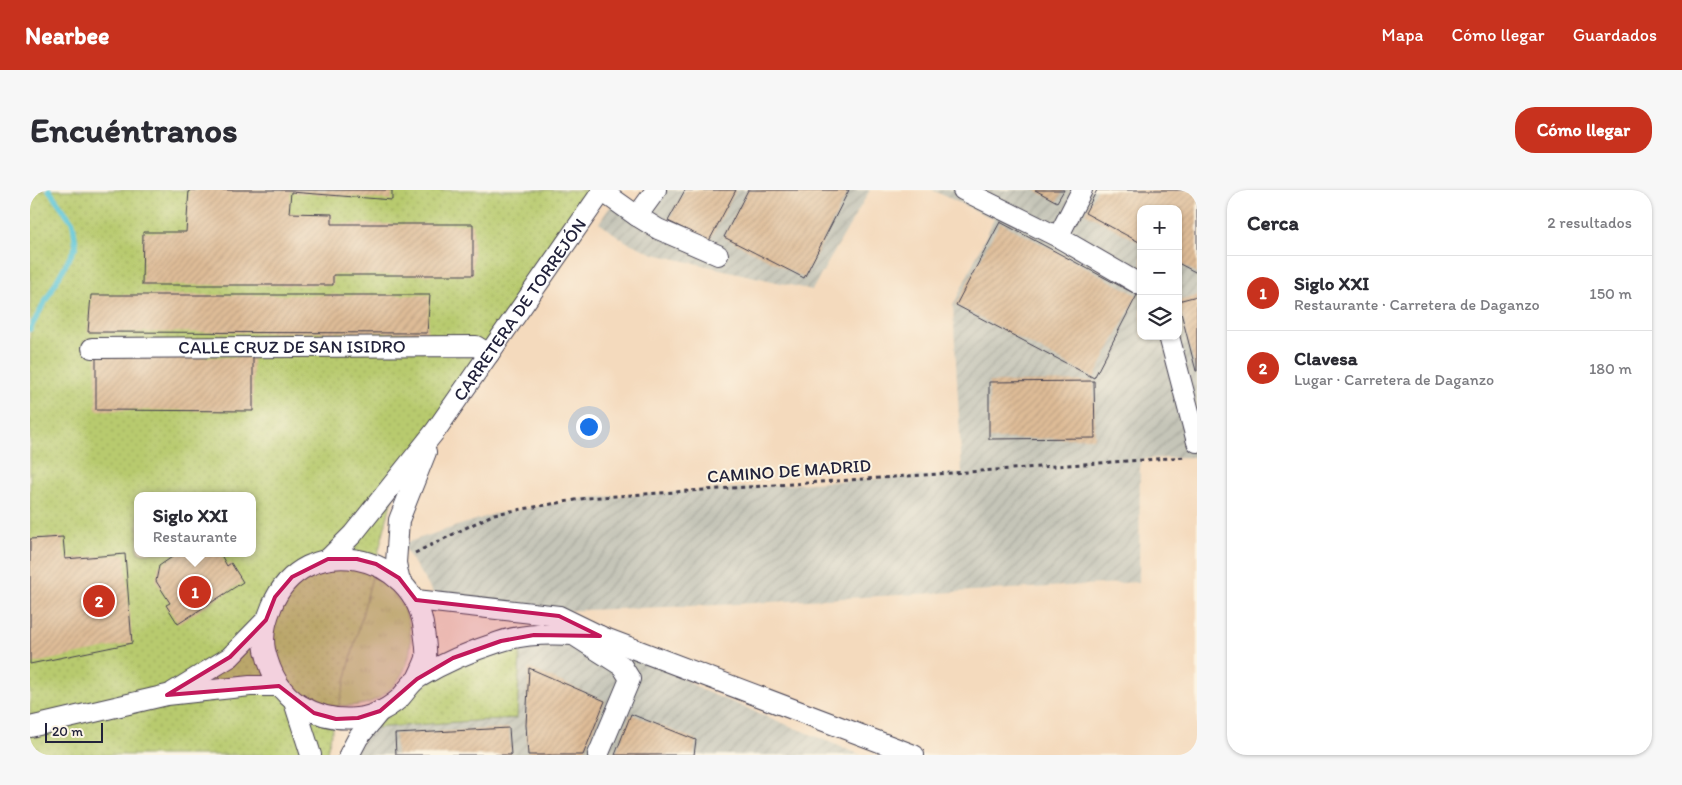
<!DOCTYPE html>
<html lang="es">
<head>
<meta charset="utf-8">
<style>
	:root { --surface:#fff; --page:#f7f7f7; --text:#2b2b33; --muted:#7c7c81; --line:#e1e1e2; --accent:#c8321e }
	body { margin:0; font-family:Itim,sans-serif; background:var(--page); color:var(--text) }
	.controls { position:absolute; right:15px; top:15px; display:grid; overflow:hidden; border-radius:10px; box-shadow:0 1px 4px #0004 }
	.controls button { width:45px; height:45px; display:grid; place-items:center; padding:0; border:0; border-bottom:1px solid var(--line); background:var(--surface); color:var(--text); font:25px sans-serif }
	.scale { position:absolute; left:15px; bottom:12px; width:58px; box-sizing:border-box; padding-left:5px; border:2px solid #22223b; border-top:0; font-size:14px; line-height:18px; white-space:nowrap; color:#22223b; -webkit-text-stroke:4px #fcf5e5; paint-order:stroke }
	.you { position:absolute; left:558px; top:236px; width:18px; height:18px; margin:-12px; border:4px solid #fff; border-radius:50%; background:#1a73e8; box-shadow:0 0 0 8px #1a73e833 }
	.badge { display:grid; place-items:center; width:32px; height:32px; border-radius:50%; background:var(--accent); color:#fff; font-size:16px; font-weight:700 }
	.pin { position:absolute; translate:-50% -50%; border:2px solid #fff; box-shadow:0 1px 5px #0006 }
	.popup { position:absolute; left:104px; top:302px; width:122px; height:65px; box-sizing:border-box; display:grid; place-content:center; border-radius:10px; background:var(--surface); filter:drop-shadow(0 1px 4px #0005); font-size:16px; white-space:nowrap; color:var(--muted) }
	.popup b { font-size:19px; color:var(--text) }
	.popup::after { content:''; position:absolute; left:50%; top:100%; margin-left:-10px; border:10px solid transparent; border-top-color:var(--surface) }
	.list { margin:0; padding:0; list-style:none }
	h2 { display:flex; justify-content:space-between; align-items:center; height:65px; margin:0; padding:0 20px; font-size:21px }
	h2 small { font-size:16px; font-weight:400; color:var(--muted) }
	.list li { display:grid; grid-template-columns:32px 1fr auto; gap:15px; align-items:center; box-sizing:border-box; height:75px; padding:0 20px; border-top:1px solid var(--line) }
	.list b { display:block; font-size:19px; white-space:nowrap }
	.list p { margin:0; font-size:16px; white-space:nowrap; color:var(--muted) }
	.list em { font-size:16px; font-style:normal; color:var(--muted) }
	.icon { flex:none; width:28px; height:28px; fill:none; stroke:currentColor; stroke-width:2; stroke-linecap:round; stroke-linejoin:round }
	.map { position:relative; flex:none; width:1167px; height:565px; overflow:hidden; border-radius:20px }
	header { display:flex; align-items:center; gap:30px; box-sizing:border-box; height:70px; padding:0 25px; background:var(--accent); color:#fff }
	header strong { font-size:24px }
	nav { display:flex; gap:28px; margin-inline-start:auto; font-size:18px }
	.intro { display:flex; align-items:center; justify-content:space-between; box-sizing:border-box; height:120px; padding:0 30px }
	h1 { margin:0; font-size:35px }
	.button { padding:12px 22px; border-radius:20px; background:var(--accent); color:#fff; font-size:18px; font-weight:700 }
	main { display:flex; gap:30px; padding:0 30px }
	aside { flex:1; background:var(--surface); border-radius:20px; box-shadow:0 1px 4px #0004 }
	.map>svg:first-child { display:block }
	.industrial { fill:url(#industrial-furrows); fill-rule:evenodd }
	.grass { fill:url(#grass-tufts); stroke:#6d7654 }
	.park { fill:url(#park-dots); stroke:#6d7654; fill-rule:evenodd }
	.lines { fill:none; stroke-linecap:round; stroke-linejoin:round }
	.stream { stroke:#5dc6d8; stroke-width:5.5 }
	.building { fill:url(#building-hatch) }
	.minor-casing { stroke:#423e4e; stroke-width:22 }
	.path { stroke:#423e4e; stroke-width:3; stroke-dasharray:4 4; stroke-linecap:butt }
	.minor { stroke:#fff; stroke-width:20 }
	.marked { fill:#c2185b; fill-opacity:0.2; stroke:#c2185b; stroke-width:4; stroke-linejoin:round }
	.labels { text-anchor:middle; stroke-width:4; stroke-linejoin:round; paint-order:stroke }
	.street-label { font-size:18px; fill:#22223b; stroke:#fcf5e5 }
</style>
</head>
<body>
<header>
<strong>Nearbee</strong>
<nav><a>Mapa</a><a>Cómo llegar</a><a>Guardados</a></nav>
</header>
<div class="intro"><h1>Encuéntranos</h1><a class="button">Cómo llegar</a></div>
<main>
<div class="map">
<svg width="1167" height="565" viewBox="0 0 1167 565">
	<defs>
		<pattern id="industrial-furrows" width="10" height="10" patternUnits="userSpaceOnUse" patternTransform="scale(1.25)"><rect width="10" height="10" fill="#c5c5b8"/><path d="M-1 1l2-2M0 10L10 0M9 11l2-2" fill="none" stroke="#a9a99f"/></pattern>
		<pattern id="grass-tufts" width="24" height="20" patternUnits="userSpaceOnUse" patternTransform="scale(1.25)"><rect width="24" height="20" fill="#b8ca6e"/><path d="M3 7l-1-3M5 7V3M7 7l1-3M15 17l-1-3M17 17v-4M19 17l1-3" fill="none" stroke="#9ead60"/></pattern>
		<pattern id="park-dots" width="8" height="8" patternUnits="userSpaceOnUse" patternTransform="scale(1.25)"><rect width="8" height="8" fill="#b8ca6e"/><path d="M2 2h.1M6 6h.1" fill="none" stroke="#9ead60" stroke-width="1.8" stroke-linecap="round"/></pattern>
		<pattern id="building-hatch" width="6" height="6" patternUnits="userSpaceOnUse" patternTransform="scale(1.25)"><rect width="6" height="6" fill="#debc97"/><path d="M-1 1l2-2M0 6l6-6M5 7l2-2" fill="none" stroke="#bea183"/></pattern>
	</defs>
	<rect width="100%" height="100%" fill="#fcf5e5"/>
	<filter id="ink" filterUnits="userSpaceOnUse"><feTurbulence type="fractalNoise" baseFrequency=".02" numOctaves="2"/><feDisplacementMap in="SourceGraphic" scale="10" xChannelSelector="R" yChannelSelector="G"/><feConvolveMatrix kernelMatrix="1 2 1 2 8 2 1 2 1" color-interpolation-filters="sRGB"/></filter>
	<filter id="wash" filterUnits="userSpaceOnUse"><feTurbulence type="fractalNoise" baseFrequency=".0096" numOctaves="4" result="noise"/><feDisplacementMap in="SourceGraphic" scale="20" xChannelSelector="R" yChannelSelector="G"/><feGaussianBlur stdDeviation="1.12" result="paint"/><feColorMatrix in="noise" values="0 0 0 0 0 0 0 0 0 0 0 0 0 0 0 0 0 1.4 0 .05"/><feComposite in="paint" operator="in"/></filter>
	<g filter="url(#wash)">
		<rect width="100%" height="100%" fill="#f4dabd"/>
		<!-- industrial -->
		<g class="industrial">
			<path d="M 634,0 L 840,0 L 782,100 L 624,64 L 595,51 L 569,33 L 582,14 L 610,33 Z"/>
			<path d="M 902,0 L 1167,0 L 1167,267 L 1110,269 L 1109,392 L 687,415 L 528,421 L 403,403 L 372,354 L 464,324 L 557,308 L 932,283 L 923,116 L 964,29 ZM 1111,19 L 1148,19 L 1148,146 L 1111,146 Z"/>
			<path d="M 525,431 L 605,458 L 672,500 L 831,565 L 323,565 L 342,537 L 414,478 Z"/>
		</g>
		<!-- grass -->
		<path class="grass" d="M 335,384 C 341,387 350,389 355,394 C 391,425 390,484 347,509 C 331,518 312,516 294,515 Z"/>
		<!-- park -->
		<g class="park">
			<path d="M 0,0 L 573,0 L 365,298 L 296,565 L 0,565 ZM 108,306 L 222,306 L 222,363 L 108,363 Z"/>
			<path d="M 491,446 L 487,528 L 342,538 L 414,479 Z"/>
		</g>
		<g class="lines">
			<!-- stream -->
			<path class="stream" d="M 0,139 L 46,56 L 43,33 L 19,0"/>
		</g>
		<g id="blocks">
			<!-- building -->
			<g class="building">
				<path d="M 159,0 L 362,0 L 362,10 L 261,2 L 259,23 L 302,24 L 302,34 L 443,34 L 443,85 L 303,85 L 303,95 L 112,95 L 113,42 L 156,42 Z"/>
				<path d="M 655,0 L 706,0 L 679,51 L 638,31 Z"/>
				<path d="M 718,0 L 819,0 L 774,88 L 694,47 Z"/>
				<path d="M 1005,0 L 1034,0 L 1027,12 Z"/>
				<path d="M 1067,0 L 1167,0 L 1167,83 L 1148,73 L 1148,19 L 1111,19 L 1111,53 L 1055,23 Z"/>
				<path d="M 970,32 L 1107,105 L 1064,188 L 926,115 Z"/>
				<path d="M 61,105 L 400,105 L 397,143 L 58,142 Z"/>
				<path d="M 1167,106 L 1167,181 L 1166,181 L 1148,111 Z"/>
				<path d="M 66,166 L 223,167 L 223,221 L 66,220 Z"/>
				<path d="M 1064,191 L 1065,248 L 959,249 L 959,192 Z"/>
				<path d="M 33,347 L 35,369 L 95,364 L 102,453 L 0,474 L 0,349 Z"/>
				<path d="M 148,363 L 190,363 L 197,376 L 201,373 L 213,392 L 148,434 L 136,415 L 140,413 L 126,391 L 129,376 Z"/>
				<path d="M 499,478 L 575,511 L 553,565 L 498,565 L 496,535 Z"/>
				<path d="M 601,524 L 666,550 L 664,565 L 585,565 Z"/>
				<path d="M 479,538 L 481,565 L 366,565 L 365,544 Z"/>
			</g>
		</g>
	</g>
	<g filter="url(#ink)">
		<use href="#blocks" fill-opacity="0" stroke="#423e4e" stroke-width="1"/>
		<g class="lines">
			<defs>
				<g id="minor">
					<path d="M 933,0 L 1028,47 L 1111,95"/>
					<path d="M 572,1 L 607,26 L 626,0"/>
					<path d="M 607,26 L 628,39 L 688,65"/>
					<path d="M 1028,47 L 1052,0"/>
					<path d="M 1139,146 L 1167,252"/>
					<path id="s1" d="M 62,158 L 446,156 L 459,164"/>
					<path id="s2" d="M 298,369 L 323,344 L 406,240 L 573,0"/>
					<path d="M 369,388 L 366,373 L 369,330 L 396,262"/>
					<path d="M 386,410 L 529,426 L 570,446 L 884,565"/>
					<path d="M 545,446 L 592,476 L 600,489 L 568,565"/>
					<path d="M 387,489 C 390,482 394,475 396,468 C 397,460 395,449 394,441 C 386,361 273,339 242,416 C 236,430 232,444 235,460 C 240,482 250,503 270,515 C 302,534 340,534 369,509 C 376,502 381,492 390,487 C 415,472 441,461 469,452 C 501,441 537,445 570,446"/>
					<path d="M 143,502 L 200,467 L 236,430"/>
					<path d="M 264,512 L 281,565"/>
					<path d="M 0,537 L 137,505 L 220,496 L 249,496"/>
					<path d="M 319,565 L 328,548 L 350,521"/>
				</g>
			</defs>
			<!-- minor casing -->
			<use href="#minor" class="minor-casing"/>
			<!-- path -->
			<path class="path" d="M 385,363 L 464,324 L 557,308 L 1156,267"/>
			<!-- minor -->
			<use href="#minor" class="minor"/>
		</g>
	</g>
	<!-- marked area -->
	<path class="marked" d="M 298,369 L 327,369 L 346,374 L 369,388 L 386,410 L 529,426 L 570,446 L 504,445 L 471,451 L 423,468 L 387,489 L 350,521 L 328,528 L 306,529 L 284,523 L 249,496 L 137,505 L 200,467 L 236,430 L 245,407 L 262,387 Z"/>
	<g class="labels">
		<!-- street labels -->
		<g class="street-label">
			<text dy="6" stroke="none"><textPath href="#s2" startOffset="315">CARRETERA DE TORREJÓN</textPath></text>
			<text dy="6" stroke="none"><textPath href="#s1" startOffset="200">CALLE CRUZ DE SAN ISIDRO</textPath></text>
			<text transform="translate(759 281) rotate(-4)" y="6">CAMINO DE MADRID</text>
		</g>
	</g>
</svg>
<div class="controls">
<button>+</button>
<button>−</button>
<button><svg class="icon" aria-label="layers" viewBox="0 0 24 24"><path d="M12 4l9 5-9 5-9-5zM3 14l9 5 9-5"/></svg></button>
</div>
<div class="scale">20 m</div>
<div class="you"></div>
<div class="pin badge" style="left:165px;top:402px">1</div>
<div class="popup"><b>Siglo XXI</b>Restaurante</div>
<div class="pin badge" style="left:69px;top:411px">2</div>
</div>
<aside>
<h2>Cerca<small>2 resultados</small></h2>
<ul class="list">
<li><span class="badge">1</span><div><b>Siglo XXI</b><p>Restaurante · Carretera de Daganzo</p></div><em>150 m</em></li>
<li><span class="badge">2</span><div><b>Clavesa</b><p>Lugar · Carretera de Daganzo</p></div><em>180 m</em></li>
</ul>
</aside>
</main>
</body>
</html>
